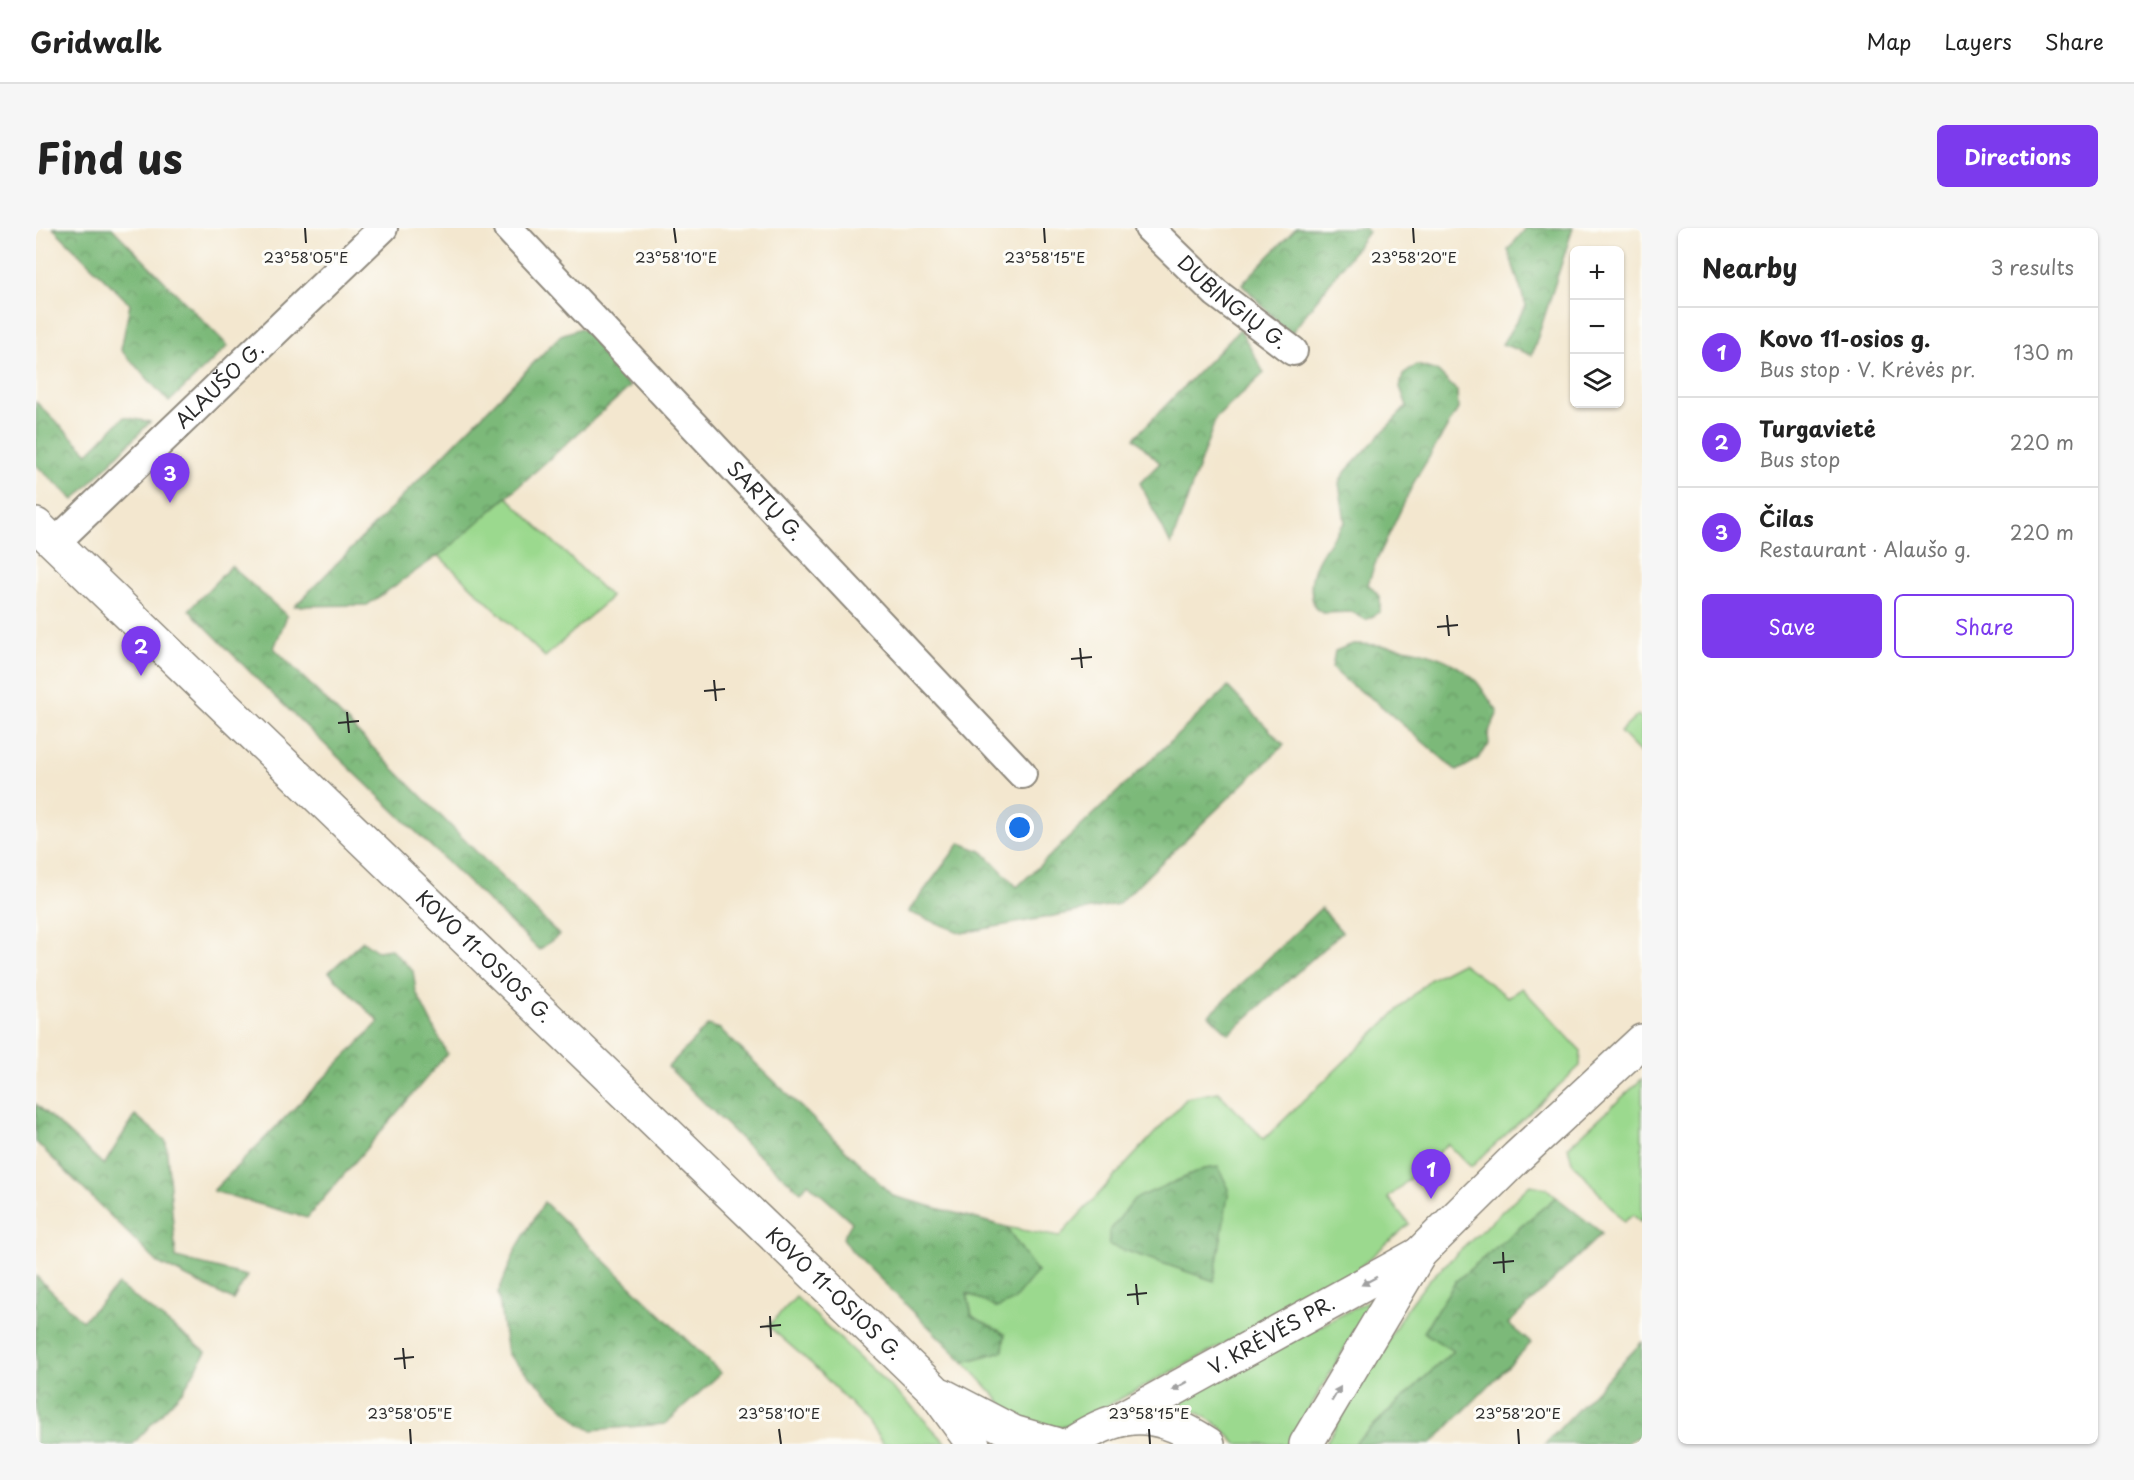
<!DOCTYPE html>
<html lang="en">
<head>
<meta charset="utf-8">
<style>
	:root { --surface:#fff; --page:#f6f6f6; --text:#222; --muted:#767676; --line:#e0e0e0; --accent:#7c3aed }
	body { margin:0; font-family:"Playpen Sans",sans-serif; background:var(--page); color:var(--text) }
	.controls { position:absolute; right:18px; top:18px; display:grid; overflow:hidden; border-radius:9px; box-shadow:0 2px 4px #0004 }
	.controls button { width:54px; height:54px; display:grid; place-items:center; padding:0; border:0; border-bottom:2px solid var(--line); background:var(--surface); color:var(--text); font:30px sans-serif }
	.you { position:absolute; left:984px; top:600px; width:21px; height:21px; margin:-15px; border:4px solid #fff; border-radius:50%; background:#1a73e8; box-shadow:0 0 0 9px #1a73e833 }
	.badge { display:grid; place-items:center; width:39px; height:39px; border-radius:50%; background:var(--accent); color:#fff; font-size:20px; font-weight:700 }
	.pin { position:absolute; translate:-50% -50px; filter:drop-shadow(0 2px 3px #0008) }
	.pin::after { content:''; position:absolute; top:32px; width:21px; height:18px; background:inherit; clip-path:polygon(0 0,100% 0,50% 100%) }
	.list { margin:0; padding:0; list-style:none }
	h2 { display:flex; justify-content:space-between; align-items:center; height:78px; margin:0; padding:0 24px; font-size:26px }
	h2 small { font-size:20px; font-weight:400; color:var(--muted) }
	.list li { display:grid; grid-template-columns:39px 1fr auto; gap:18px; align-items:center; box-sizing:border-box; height:90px; padding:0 24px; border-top:2px solid var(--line) }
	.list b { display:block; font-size:22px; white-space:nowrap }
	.list p { margin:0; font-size:20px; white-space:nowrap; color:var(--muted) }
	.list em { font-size:20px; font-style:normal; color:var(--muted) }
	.actions { display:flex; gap:12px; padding:18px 24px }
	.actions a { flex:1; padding:14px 0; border:2px solid var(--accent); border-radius:9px; text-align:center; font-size:21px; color:var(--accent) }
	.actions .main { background:var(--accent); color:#fff }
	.icon { flex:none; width:33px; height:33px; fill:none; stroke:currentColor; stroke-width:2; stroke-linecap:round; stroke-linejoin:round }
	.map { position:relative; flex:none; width:1606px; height:1216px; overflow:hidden; border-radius:9px }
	header { display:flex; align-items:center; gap:36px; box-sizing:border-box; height:84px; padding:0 30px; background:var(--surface); border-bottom:2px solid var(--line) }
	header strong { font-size:28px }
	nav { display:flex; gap:33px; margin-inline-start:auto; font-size:21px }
	.intro { display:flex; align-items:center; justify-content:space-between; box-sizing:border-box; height:144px; padding:0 36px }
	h1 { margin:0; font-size:42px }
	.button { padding:15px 27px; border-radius:9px; background:var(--accent); color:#fff; font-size:21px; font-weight:700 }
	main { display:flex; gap:36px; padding:0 36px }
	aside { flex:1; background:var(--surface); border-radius:9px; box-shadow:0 2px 4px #0004 }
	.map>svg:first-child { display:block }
	.green { fill:#9bd98e; stroke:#63825c; stroke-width:1.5 }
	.forest { fill:url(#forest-crowns); stroke:#547252; stroke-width:1.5 }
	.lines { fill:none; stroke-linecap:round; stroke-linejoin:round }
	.minor-casing { stroke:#8f897d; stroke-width:32 }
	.secondary-casing { stroke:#8f897d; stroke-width:36 }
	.minor { stroke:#fff; stroke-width:28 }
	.secondary { stroke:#fff; stroke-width:33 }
	.oneway { fill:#a0a0a0 }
	.ticks { fill:none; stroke:#2b2b2b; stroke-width:2 }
	.labels { text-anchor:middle; stroke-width:6; stroke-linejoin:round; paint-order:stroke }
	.street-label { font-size:20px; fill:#2b2b2b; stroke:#fdfcf7 }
	.ticks-label { font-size:15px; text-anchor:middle; fill:#2b2b2b; stroke:#fdfcf7; stroke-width:6; stroke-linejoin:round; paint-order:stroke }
</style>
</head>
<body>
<header>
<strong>Gridwalk</strong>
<nav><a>Map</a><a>Layers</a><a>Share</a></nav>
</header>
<div class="intro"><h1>Find us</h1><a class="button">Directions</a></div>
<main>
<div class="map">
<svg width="1606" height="1216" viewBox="0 0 1606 1216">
	<defs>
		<pattern id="forest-crowns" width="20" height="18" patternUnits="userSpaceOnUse" patternTransform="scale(1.5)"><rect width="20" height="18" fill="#7cb979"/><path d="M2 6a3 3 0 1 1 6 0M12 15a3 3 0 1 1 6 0" fill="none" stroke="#669763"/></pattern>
	</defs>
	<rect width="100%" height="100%" fill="#fdfcf7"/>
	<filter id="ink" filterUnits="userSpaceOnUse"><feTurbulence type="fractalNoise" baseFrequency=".0167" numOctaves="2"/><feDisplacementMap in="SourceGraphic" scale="12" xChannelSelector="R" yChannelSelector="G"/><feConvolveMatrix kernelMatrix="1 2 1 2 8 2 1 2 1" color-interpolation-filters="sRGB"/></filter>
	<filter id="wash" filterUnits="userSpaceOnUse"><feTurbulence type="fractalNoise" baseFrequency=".008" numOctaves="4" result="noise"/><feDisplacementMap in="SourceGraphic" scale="24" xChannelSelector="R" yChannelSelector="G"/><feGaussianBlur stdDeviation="1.35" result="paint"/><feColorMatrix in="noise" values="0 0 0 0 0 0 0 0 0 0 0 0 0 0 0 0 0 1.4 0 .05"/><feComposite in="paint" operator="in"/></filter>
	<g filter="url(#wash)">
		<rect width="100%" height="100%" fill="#f3e7cf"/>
		<!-- green -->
		<g class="green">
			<path d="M 471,269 L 575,369 L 509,429 L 402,327 Z"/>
			<path d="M 1602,487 L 1606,491 L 1606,527 L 1584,504 Z"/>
			<path d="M 1426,735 L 1472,769 L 1486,760 L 1545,823 L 1544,838 L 1435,939 L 1412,916 L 1352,970 L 1373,996 L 1316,1046 L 1166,1128 L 1034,1197 L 1022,1200 L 987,1198 L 928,1134 L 966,1123 L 936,1088 L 931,1064 L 1001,1044 L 970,999 L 1023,1009 L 1151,870 L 1182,864 L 1228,911 L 1393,752 Z"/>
			<path d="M 1606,851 L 1606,992 L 1604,993 L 1597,987 L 1588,994 L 1536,934 L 1532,919 Z"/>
			<path d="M 1494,957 L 1510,960 L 1520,969 L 1420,1053 L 1417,1123 L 1318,1216 L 1289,1216 L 1368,1085 L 1392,1053 Z"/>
			<path d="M 760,1069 L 877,1180 L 911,1216 L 847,1216 L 832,1194 L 777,1137 L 732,1098 Z"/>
			<path d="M 1338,1070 L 1253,1216 L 1201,1216 C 1179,1191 1166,1184 1134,1176 Z"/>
		</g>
		<!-- forest -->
		<g class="forest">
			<path d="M 17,0 L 76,0 L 192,118 L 133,174 L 85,122 L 94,76 Z"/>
			<path d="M 1260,0 L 1328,0 L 1332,4 L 1254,107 L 1206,56 Z"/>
			<path d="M 1490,0 L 1537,0 L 1496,127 L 1466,116 L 1490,78 L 1472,22 Z"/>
			<path d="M 545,100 L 553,107 L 594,159 L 413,320 L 331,377 L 259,378 L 525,107 Z"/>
			<path d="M 1204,101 L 1228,145 L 1180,190 L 1135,317 L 1104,255 L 1124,235 L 1098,210 Z"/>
			<path d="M 1381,137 L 1401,143 L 1421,163 L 1422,181 L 1378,254 L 1339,336 L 1332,356 L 1344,369 L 1344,384 L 1330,392 L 1316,384 L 1287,385 L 1279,380 C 1266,345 1289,319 1309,294 L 1303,255 L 1310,243 L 1371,178 L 1364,159 L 1367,147 Z"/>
			<path d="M 0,174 L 52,225 L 88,189 L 114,194 L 38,272 L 0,237 Z"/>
			<path d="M 195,338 L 251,388 L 238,420 L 523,707 L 503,722 L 224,454 L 153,382 Z"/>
			<path d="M 1317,416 C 1359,417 1408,421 1440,453 C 1448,462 1454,474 1462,484 L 1452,506 L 1453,516 L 1441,532 L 1421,543 L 1338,472 L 1315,457 L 1296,440 L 1299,423 Z"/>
			<path d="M 1192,459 L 1248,517 L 1082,676 L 926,705 L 872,684 L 924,615 L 947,624 L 981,659 Z"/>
			<path d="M 1285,680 L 1306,704 L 1193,806 L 1173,787 Z"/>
			<path d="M 327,713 L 341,723 L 355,721 L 377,743 L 380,764 L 411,826 L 271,990 L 177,963 L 343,794 L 293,744 Z"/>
			<path d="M 672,797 L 684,801 L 857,968 L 970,999 L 1001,1044 L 977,1073 L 961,1080 L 931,1065 L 936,1088 L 969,1106 L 967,1123 L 928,1134 L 816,1023 L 807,1010 L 816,994 L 772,955 L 765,964 L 713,919 L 632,839 Z"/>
			<path d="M 0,876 L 68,937 L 99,887 L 130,913 L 140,1030 L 211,1048 L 197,1072 L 122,1035 L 0,914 Z"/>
			<path d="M 1182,939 L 1193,961 L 1178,1053 L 1073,1017 L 1073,1004 L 1098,971 L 1168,941 Z"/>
			<path d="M 1520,969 L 1566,1005 L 1472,1096 L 1495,1115 L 1395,1216 L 1318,1216 L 1417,1123 L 1387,1104 L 1420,1053 Z"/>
			<path d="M 508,974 L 685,1145 L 629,1196 L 555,1202 L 544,1196 L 471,1126 L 462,1065 L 480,1021 Z"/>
			<path d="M 0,1048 L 46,1093 L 82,1057 L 170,1124 L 148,1161 L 97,1216 L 0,1216 Z"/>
			<path d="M 1606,1114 L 1606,1206 L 1589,1216 L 1509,1216 Z"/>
		</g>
	</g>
	<g filter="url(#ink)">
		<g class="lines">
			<defs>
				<g id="minor">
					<path id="s1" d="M 472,0 L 986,546"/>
					<path id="s2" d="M 1113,0 L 1180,65 L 1257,123"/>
					<path id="s3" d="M 19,315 L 347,0"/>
				</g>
				<g id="secondary">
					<path id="s4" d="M 0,297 L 897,1161 L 937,1216"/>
					<path d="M 906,1167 L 977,1204 L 1019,1216"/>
					<path id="s5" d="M 1086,1190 L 1383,1026"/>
					<path d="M 1034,1216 C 1086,1181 1120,1181 1172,1216"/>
					<path d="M 1270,1216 L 1384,1025 L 1481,929 L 1606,813"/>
				</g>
			</defs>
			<!-- minor casing -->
			<use href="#minor" class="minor-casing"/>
			<!-- secondary casing -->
			<use href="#secondary" class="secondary-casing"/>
			<!-- minor -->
			<use href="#minor" class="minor"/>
			<!-- secondary -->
			<use href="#secondary" class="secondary"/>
		</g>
		<!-- one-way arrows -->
		<defs><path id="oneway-solid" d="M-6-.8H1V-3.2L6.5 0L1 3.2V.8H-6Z" transform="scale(1.5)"/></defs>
		<g class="oneway">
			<use href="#oneway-solid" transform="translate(1333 1053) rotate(152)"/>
			<use href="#oneway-solid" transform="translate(1144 1158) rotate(151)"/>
			<use href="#oneway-solid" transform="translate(1300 1166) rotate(-59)"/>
		</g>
	</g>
	<!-- ticks -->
	<path class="ticks" d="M 269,0 L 270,15M 638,0 L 640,15M 1008,0 L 1009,15M 1377,0 L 1378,15M 1411,387 L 1413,408M 1401,399 L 1422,397M 1044,420 L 1046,440M 1035,431 L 1056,429M 678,452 L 680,473M 668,463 L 689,461M 311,484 L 313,505M 302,495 L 323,493M 1467,1024 L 1468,1045M 1457,1035 L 1478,1033M 1100,1056 L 1102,1077M 1091,1067 L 1111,1065M 734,1088 L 735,1109M 724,1099 L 745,1097M 367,1120 L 369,1141M 358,1131 L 378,1129M 374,1201 L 375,1216M 743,1201 L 745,1216M 1113,1201 L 1114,1216M 1482,1201 L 1483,1216"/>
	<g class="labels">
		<!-- street labels -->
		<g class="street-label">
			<text dy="7" stroke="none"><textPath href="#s2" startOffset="112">DUBINGIŲ G.</textPath></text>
			<text dy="7" stroke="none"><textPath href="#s3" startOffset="228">ALAUŠO G.</textPath></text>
			<text dy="7" stroke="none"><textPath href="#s1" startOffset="375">SARTŲ G.</textPath></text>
			<text dy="7" stroke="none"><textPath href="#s4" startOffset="622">KOVO 11-OSIOS G.</textPath></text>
			<text dy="7" stroke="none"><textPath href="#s4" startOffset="1108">KOVO 11-OSIOS G.</textPath></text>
			<text dy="7" stroke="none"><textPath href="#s5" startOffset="171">V. KRĖVĖS PR.</textPath></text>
		</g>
	</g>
	<g class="ticks-label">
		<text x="270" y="35">23°58'05"E</text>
		<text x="640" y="35">23°58'10"E</text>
		<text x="1009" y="35">23°58'15"E</text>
		<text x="1378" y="35">23°58'20"E</text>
		<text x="374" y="1191">23°58'05"E</text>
		<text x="743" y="1191">23°58'10"E</text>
		<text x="1113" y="1191">23°58'15"E</text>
		<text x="1482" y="1191">23°58'20"E</text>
	</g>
</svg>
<div class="controls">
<button>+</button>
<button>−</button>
<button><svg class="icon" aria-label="layers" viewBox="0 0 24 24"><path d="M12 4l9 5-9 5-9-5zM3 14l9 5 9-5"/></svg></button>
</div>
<div class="you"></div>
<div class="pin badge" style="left:1395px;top:971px">1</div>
<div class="pin badge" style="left:105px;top:448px">2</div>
<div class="pin badge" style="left:134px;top:275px">3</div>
</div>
<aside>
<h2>Nearby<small>3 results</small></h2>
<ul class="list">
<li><span class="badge">1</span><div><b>Kovo 11-osios g.</b><p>Bus stop · V. Krėvės pr.</p></div><em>130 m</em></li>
<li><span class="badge">2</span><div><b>Turgavietė</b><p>Bus stop</p></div><em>220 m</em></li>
<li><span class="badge">3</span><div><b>Čilas</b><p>Restaurant · Alaušo g.</p></div><em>220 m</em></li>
</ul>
<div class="actions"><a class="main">Save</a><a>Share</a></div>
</aside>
</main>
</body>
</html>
